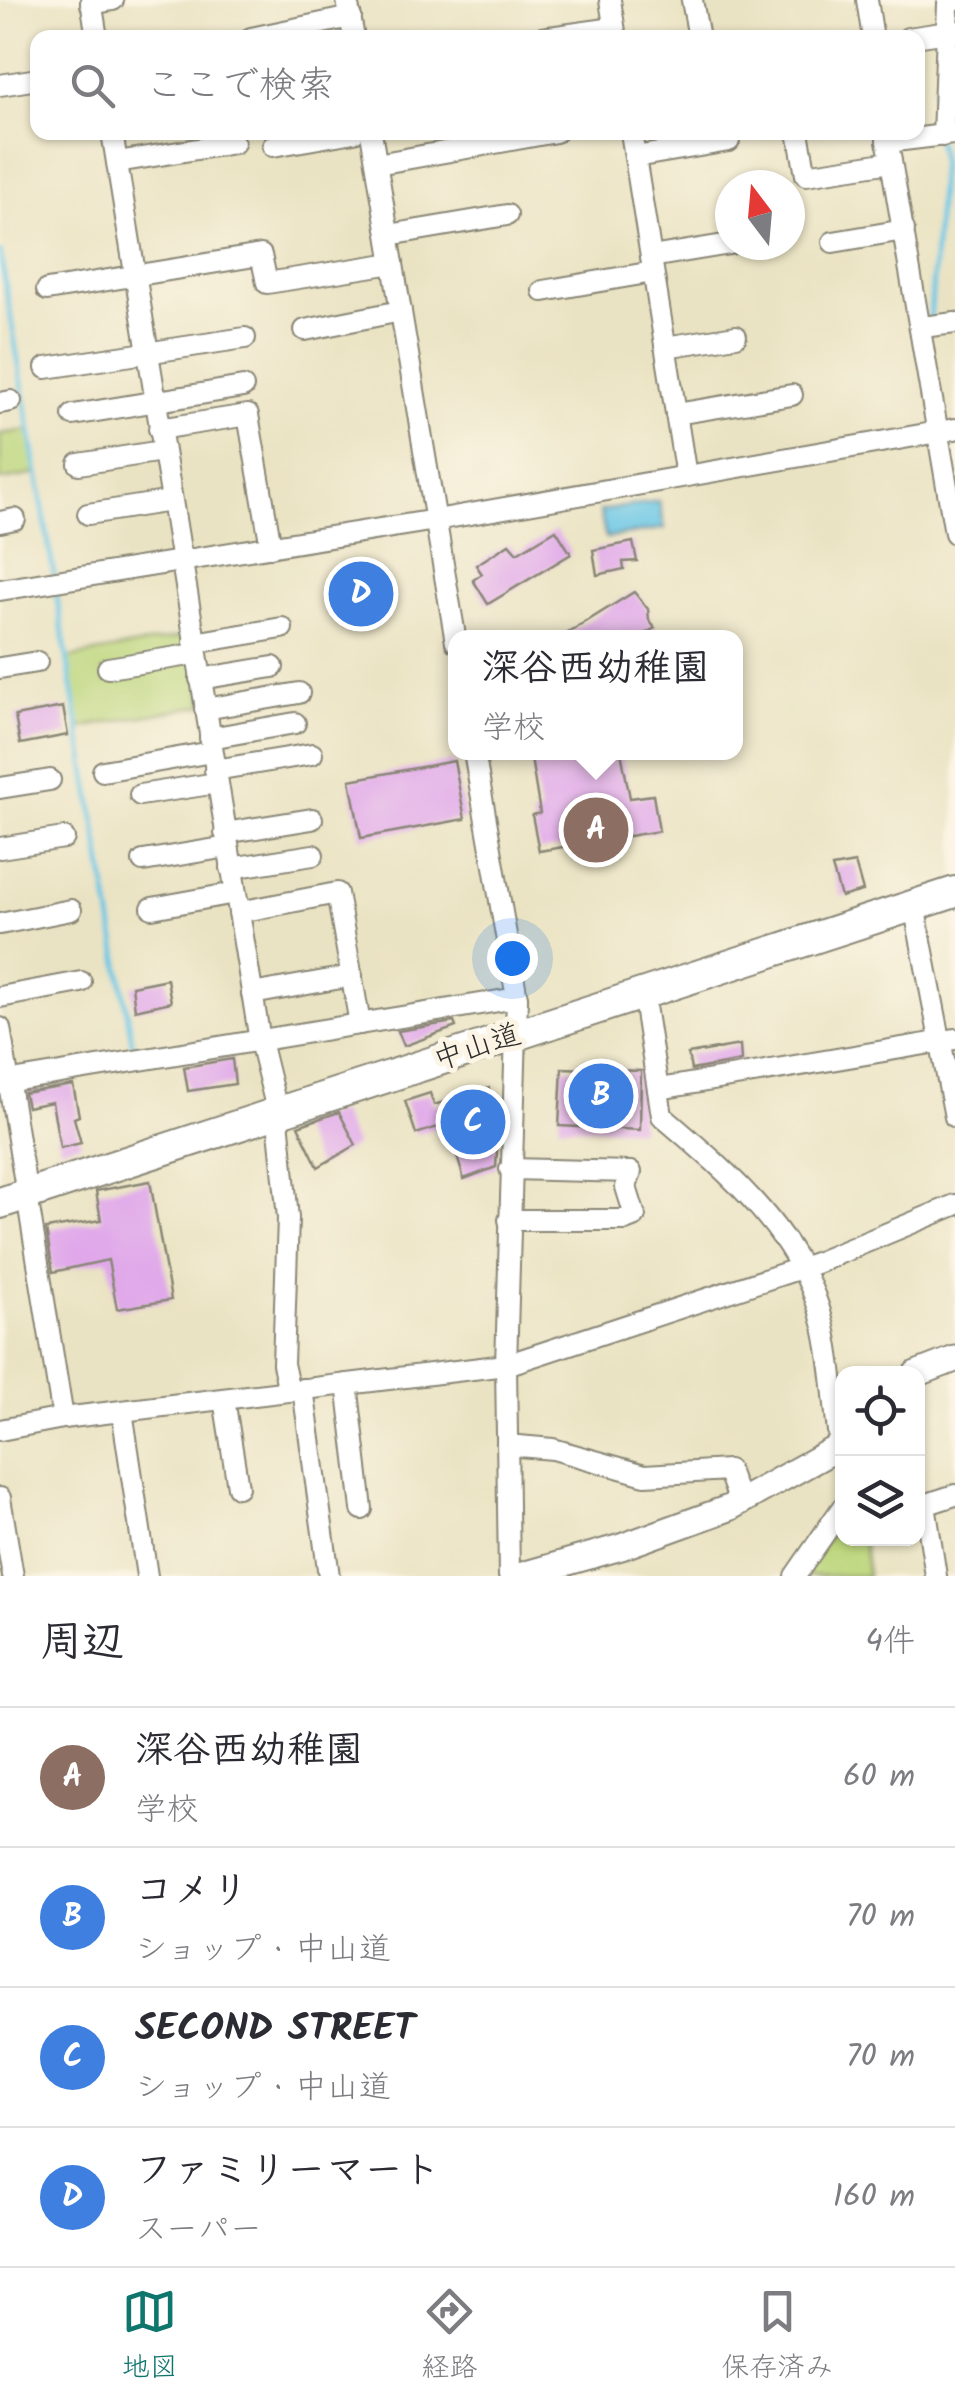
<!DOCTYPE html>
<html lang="ja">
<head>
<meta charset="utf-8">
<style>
	:root { --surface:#fff; --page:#f7f7f7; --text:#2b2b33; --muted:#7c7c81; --line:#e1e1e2; --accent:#0f766e }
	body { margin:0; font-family:Kalam,"Klee One",sans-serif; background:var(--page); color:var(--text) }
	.controls { position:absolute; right:30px; bottom:30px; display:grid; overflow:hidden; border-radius:20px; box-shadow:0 2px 8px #0004 }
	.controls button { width:90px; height:90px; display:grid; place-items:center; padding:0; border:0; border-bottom:2px solid var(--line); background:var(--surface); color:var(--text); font:50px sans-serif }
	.compass { position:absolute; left:715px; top:170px; width:90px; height:90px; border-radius:50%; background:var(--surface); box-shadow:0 2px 8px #0004; rotate:344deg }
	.you { position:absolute; left:512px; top:958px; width:35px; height:35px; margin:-25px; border:8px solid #fff; border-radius:50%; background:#1a73e8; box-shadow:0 0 0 15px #1a73e833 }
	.badge { display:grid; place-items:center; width:65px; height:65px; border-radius:50%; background:var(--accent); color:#fff; font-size:32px; font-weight:700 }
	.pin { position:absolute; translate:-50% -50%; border:5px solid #fff; box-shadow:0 2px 10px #0006 }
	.popup { position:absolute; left:448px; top:630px; width:295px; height:130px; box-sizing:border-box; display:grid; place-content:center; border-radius:20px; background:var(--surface); filter:drop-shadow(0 2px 8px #0005); font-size:32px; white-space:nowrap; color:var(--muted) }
	.popup b { font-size:38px; color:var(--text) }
	.popup::after { content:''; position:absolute; left:50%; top:100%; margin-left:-20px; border:20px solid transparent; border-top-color:var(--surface) }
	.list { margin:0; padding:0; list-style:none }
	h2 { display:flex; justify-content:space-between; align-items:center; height:130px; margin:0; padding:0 40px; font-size:42px }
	h2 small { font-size:32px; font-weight:400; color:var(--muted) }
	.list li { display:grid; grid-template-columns:65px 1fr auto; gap:30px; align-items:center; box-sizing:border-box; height:140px; padding:0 40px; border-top:2px solid var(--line) }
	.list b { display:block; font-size:38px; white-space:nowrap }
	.list p { margin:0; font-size:32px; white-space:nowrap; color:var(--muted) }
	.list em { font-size:32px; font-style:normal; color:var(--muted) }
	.icon { flex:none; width:55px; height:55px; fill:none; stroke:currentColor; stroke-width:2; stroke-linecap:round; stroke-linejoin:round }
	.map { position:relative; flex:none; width:955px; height:1576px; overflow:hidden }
	.search { position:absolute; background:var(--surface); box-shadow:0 2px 8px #0004; left:30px; right:30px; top:30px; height:110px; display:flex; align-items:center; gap:25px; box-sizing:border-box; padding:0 35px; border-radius:20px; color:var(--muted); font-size:38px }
	.sheet { height:690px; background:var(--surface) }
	nav { display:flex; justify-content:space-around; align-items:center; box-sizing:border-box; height:140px; border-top:2px solid var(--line); background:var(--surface); font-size:28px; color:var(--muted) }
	nav a { display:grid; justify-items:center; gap:5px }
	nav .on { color:var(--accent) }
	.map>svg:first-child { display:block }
	.green { fill:#bbd57a; stroke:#738052; stroke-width:2.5 }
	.water { fill:#68c6e6; stroke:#4a7888; stroke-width:2.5 }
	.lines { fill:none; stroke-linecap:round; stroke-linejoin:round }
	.stream { stroke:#68c6e6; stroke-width:5 }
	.building { fill:#e0a8ea }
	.minor-casing { stroke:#8a8777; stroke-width:24 }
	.major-casing { stroke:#8a8777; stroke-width:29 }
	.highway-casing { stroke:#8a8777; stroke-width:34 }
	.minor { stroke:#fff; stroke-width:20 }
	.major { stroke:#fff; stroke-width:25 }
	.highway { stroke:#fff; stroke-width:30 }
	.labels { text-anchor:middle; stroke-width:10; stroke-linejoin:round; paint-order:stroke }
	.street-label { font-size:30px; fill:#2b2b2b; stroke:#fcf5e5 }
</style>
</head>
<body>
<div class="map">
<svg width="955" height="1576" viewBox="0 0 955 1576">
	<rect width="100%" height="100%" fill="#fcf5e5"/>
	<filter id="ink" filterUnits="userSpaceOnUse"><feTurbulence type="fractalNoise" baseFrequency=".01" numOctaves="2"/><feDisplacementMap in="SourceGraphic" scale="20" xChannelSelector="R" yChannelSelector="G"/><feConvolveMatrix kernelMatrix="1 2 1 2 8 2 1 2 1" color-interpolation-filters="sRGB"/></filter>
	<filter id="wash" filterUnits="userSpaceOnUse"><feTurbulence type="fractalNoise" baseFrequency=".0048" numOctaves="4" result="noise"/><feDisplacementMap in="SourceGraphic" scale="40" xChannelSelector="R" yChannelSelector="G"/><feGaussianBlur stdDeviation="2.25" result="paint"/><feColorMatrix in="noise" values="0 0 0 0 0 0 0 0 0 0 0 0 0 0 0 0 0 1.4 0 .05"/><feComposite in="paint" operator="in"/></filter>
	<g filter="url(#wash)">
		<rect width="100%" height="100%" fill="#eae3c3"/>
		<!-- green -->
		<g class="green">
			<path d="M 29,430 L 37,474 L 0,480 L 0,434 Z"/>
			<path d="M 192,635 L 204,705 L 79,728 L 68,658 Z"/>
			<path d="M 842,1519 L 842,1538 L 863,1539 L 868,1576 L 800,1576 Z"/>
		</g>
		<!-- water -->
		<path class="water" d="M 659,501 L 665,528 L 606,538 L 600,511 Z"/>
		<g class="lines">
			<!-- stream -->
			<g class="stream">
				<path d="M 935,131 L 935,87"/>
				<path d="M 0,252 L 54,575"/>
				<path d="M 930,320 L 941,159 L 937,141"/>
				<path d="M 55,586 L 134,1053"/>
			</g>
		</g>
		<g id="blocks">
			<!-- building -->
			<g class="building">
				<path d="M 556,530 L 571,554 L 488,604 L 473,580 L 482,574 L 476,565 L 509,544 L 517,553 Z"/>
				<path d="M 633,542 L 637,561 L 623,562 L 624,569 L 597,575 L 593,550 Z"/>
				<path d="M 371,569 L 380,615 L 351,620 L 343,573 Z"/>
				<path d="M 634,592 L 648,609 L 649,620 L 655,628 L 638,638 L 560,638 Z"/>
				<path d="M 63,707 L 68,735 L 20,744 L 15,716 Z"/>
				<path d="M 530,752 L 621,752 L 630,798 L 653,795 L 659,831 L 539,851 L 532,815 L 540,813 Z"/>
				<path d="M 454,761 L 465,819 L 361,838 L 350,780 Z"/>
				<path d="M 855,863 L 863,891 L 841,897 L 832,867 Z"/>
				<path d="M 167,979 L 171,1002 L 135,1010 L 132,986 Z"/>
				<path d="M 454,1022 L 456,1027 L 404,1046 L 398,1031 Z"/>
				<path d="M 740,1045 L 741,1061 L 691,1070 L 688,1054 Z"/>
				<path d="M 232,1059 L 235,1084 L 188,1091 L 184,1067 Z"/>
				<path d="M 562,1068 L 641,1071 L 640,1130 L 559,1126 Z"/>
				<path d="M 73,1085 L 79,1116 L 74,1118 L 81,1143 L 60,1148 L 52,1102 L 27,1107 L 24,1093 Z"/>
				<path d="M 489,1088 L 498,1136 L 496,1167 L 464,1179 L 447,1124 L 416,1134 L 405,1101 L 430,1093 L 434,1105 Z"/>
				<path d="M 339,1112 L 356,1145 L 318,1167 L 298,1126 Z"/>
				<path d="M 150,1181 L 171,1300 L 117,1309 L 108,1260 L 53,1272 L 46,1229 L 101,1220 L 96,1191 Z"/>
			</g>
		</g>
	</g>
	<g filter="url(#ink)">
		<use href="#blocks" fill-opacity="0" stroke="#8a8777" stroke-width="2.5"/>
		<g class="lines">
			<defs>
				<g id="minor">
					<path d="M 91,0 L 97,38"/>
					<path d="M 347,0 L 354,38"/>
					<path d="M 610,0 L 616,38"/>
					<path d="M 692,0 L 699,38"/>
					<path d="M 867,0 L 873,38"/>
					<path d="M 91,4 L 113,0"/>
					<path d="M 251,38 L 351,17"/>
					<path d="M 542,38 L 614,28"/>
					<path d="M 908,38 L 955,31"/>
					<path d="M 0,85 L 38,79"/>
					<path d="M 112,132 L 260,1041 L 277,1110 L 288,1218 L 283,1364 L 289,1391"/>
					<path d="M 371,132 L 456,642"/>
					<path d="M 631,132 L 686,476"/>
					<path d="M 798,132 L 806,175 L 891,162"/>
					<path d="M 886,132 L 955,533"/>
					<path d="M 943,136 L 948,4 L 954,0"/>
					<path d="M 887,142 L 953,134"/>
					<path d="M 273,146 L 354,132"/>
					<path d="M 635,157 L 729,141"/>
					<path d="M 117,162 L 234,143"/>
					<path d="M 377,164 L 556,132"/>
					<path d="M 389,235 L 507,215"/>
					<path d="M 833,242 L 904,230"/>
					<path d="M 651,257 L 730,244"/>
					<path d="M 47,290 L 261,255 L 267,283 L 393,263"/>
					<path d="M 543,291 L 653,272"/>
					<path d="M 922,327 L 955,323"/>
					<path d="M 305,330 L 401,311"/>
					<path d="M 665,347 L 736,336"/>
					<path d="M 46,368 L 245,338"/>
					<path d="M 0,403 L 11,401"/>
					<path d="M 676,414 L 792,395"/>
					<path d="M 73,415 L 243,387"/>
					<path d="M 159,429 L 248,415 L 271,547"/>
					<path d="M 79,464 L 162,451"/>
					<path d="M 88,514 L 171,501"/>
					<path d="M 0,522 L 15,519"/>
					<path d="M 0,590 L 436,520 L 955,429"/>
					<path d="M 194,643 L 282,628"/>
					<path d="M 0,668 L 37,662"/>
					<path d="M 108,668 L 196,654"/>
					<path d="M 200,679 L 273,667"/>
					<path d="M 205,709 L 299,693"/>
					<path d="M 210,738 L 295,723"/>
					<path d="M 474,752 L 517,998 L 506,1365 L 509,1576"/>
					<path d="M 215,770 L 312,754"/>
					<path d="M 103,771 L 212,752"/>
					<path d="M 0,788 L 50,780"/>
					<path d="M 140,795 L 217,783"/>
					<path d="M 225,833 L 312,819"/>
					<path d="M 0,848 L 64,838"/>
					<path d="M 143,861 L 228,847"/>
					<path d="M 231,868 L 313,855"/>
					<path d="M 914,905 L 955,1117"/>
					<path d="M 152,908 L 235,893"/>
					<path d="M 239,912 L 337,893 L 360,1024"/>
					<path d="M 0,924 L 71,910"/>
					<path d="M 643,993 L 662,1116 C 730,1174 804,1237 824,1327 C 834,1370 834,1415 842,1458"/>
					<path d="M 252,994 L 352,976"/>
					<path d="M 0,997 L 81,982"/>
					<path d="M 0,1028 L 63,1418"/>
					<path d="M 0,1083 L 517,998"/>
					<path d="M 659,1089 L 955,1039"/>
					<path d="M 509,1220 L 625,1220 L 635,1216 L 626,1187 L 631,1172 L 510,1169"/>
					<path d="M 347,1384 L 362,1509"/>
					<path d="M 303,1389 L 329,1576"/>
					<path d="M 224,1399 L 238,1487"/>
					<path d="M 122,1411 L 147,1576"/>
					<path d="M 0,1430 L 63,1418 L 506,1365 L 816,1263 L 955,1205"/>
					<path d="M 507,1445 L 553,1449 L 645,1475 L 728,1470 L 740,1502"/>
					<path d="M 0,1498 L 13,1576"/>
					<path d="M 925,1505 L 936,1576"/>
					<path d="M 918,1507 L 955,1495"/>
					<path d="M 795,1576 L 842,1508"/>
				</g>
				<g id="major">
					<path d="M 916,1374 L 955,1359"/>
					<path d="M 519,1576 L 621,1547 L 729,1508 L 842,1445"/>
				</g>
				<path id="highway" d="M 0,1203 L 955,892"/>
			</defs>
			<!-- minor casing -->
			<use href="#minor" class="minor-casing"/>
			<!-- major casing -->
			<use href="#major" class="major-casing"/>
			<!-- highway casing -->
			<use href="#highway" class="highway-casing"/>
			<!-- minor -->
			<use href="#minor" class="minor"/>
			<!-- major -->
			<use href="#major" class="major"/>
			<!-- highway -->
			<use href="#highway" class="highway"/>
		</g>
	</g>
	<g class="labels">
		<!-- street labels -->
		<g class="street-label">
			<text transform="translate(477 1046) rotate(-18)" y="10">中山道</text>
		</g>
	</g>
</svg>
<div class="controls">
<button><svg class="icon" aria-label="locate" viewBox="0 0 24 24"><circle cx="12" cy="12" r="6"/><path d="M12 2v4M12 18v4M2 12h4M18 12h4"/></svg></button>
<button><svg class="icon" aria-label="layers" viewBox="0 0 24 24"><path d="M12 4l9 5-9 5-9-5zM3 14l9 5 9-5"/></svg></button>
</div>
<svg class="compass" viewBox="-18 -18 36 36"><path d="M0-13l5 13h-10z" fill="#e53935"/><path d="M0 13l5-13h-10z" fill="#7c7c81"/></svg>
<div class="you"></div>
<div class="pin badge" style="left:596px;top:830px;background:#8d6e63">A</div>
<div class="popup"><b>深谷西幼稚園</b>学校</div>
<div class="pin badge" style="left:601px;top:1096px;background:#3f7fe0">B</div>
<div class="pin badge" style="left:473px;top:1122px;background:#3f7fe0">C</div>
<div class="pin badge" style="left:361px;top:594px;background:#3f7fe0">D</div>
<div class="search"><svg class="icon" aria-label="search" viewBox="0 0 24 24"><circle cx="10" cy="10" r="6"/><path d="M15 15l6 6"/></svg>ここで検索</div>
</div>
<section class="sheet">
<h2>周辺<small>4件</small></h2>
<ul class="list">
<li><span class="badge" style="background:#8d6e63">A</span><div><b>深谷西幼稚園</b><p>学校</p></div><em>60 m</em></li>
<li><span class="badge" style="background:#3f7fe0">B</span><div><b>コメリ</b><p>ショップ · 中山道</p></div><em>70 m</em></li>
<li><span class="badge" style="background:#3f7fe0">C</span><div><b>SECOND STREET</b><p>ショップ · 中山道</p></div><em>70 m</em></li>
<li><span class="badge" style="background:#3f7fe0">D</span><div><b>ファミリーマート</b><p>スーパー</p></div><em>160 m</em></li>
</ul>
</section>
<nav>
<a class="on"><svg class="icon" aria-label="map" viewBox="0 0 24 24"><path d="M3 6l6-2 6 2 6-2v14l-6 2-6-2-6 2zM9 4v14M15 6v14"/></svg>地図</a>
<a><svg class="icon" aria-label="directions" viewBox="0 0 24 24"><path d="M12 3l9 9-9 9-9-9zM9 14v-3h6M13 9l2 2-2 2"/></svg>経路</a>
<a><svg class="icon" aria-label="saved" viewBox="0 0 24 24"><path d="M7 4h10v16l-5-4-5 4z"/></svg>保存済み</a>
</nav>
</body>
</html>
